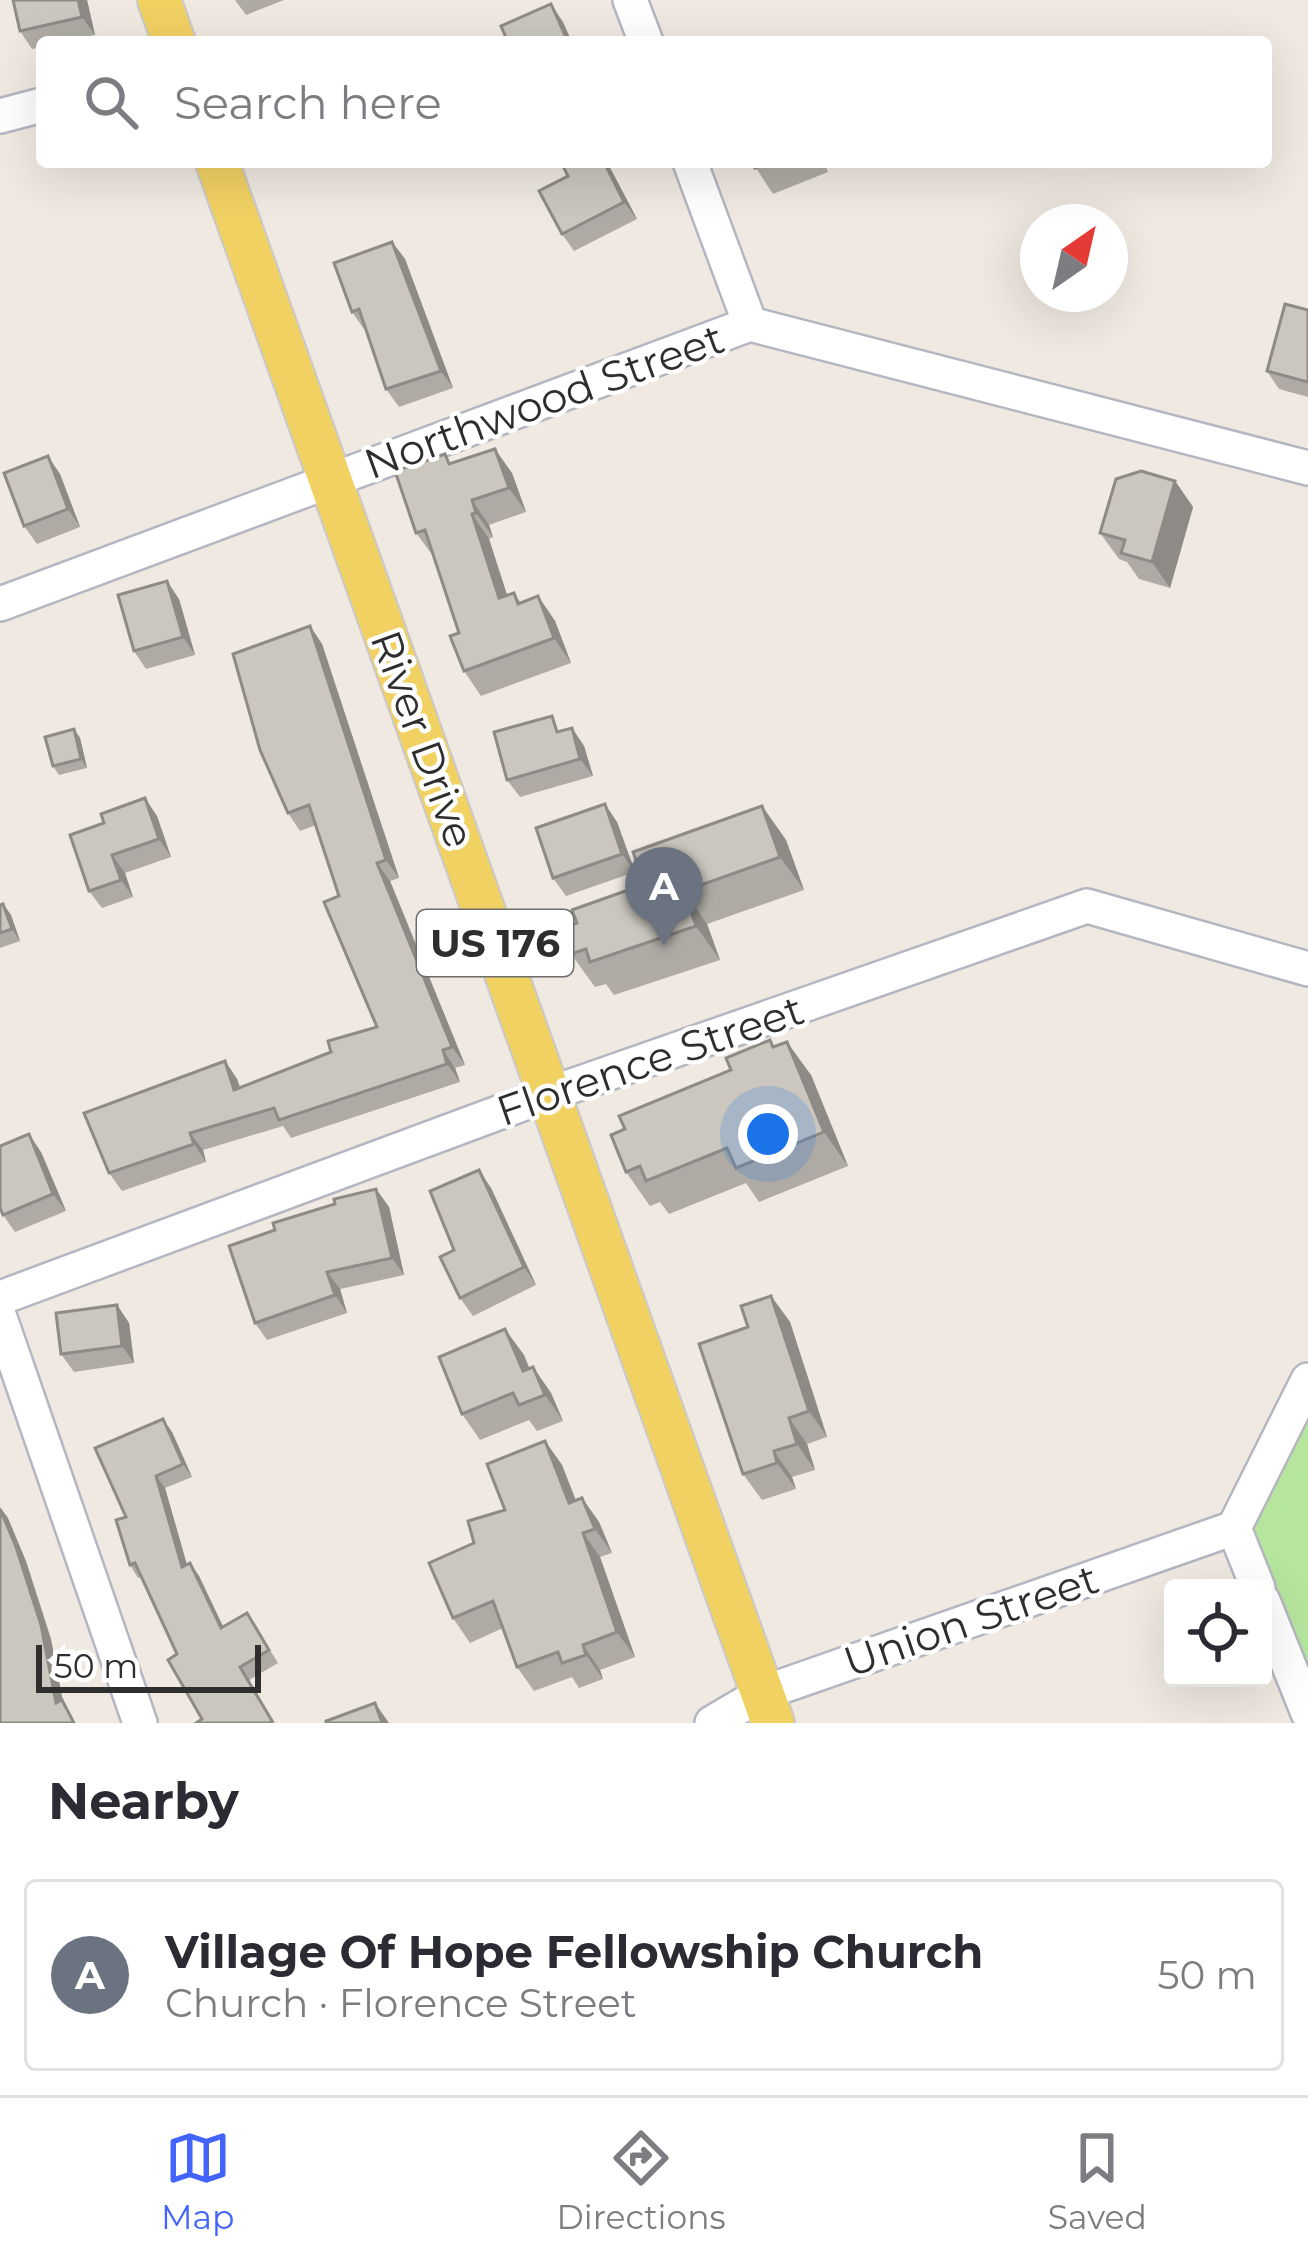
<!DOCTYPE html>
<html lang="en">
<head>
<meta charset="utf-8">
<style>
	:root { --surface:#fff; --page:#f2f2f3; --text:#2b2b33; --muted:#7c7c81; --line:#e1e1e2; --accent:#4264fb }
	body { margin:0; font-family:Montserrat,sans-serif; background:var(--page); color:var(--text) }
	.controls { position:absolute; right:36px; bottom:36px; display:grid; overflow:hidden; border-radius:12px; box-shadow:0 12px 48px #0002 }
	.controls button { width:108px; height:108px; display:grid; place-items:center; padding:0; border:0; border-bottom:3px solid var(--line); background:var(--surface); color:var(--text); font:60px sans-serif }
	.compass { position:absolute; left:1020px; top:204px; width:108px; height:108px; border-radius:50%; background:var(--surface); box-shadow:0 12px 48px #0002; rotate:34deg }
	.scale { position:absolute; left:36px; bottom:30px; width:225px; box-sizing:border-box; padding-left:12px; border:6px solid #2e2e2e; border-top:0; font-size:33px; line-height:42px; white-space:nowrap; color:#2e2e2e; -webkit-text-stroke:9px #fff; paint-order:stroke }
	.you { position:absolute; left:768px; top:1134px; width:42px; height:42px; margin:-30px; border:9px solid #fff; border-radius:50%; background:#1a73e8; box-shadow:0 0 0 18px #1a73e833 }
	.badge { display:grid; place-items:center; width:78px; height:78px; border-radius:50%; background:var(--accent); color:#fff; font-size:39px; font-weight:700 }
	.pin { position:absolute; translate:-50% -99px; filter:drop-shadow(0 3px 6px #0008) }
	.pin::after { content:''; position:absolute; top:63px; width:42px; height:36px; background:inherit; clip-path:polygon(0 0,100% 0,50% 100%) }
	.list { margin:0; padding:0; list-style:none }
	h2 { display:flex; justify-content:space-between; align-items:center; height:156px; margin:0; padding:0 48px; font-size:51px }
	h2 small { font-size:39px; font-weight:400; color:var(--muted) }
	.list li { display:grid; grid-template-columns:78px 1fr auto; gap:36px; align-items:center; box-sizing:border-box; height:192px; margin:0 24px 24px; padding:0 24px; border:3px solid var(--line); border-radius:12px }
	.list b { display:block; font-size:45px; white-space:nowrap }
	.list p { margin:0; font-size:39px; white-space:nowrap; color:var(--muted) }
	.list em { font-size:39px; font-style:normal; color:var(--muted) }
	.icon { flex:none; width:66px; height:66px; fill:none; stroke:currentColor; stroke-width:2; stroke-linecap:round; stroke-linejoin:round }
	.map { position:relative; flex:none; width:1308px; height:1723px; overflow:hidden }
	.search { position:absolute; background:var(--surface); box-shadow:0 12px 48px #0002; left:36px; right:36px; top:36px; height:132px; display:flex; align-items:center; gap:30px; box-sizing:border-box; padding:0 42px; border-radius:12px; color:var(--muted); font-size:45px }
	.sheet { height:372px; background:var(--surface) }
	nav { display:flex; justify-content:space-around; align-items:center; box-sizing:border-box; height:168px; border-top:3px solid var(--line); background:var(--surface); font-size:33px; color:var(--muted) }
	nav a { display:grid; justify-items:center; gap:6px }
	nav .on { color:var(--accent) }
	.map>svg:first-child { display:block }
	.green { fill:#b6e59e }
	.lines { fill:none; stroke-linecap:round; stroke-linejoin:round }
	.minor-casing { stroke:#b4b7c1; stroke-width:38 }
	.major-casing { stroke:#c9c9c9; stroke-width:46 }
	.minor { stroke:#fff; stroke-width:33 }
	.major { stroke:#f2d163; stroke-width:42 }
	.wall { fill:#afaba4 }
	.shaded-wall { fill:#8e8b86 }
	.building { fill:#cbc7bf; stroke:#8e8b86; stroke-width:3 }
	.labels { text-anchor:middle; stroke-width:9; stroke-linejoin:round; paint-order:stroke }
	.shield { fill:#fff; stroke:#6d6d6d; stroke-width:3 }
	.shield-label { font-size:39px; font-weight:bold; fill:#2e2e2e }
	.street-label { font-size:42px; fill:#2e2e2e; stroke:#fff }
</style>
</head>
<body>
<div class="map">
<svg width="1308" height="1723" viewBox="0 0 1308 1723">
	<rect width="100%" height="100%" fill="#efe9e1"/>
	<!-- green -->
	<path class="green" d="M 1308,1380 L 1308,1713 L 1234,1528 Z"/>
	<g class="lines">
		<defs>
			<g id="minor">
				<path d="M 630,0 L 646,42"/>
				<path d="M 0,116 L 42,105"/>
				<path d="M 690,162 L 750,324"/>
				<path d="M 0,604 L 750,324 L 1308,468"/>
				<path d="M 0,1298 L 549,1094 L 1087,906 L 1308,969"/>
				<path d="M 0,1318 L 140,1723"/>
				<path d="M 1258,1588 L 1234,1528 L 1308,1380"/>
				<path d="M 1263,1601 L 1308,1713"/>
				<path d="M 712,1723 L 763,1693 L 1234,1528"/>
			</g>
			<g id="major">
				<path d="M 159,0 L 174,42"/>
				<path d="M 217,162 L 773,1723"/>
			</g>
		</defs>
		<!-- minor casing -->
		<use href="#minor" class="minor-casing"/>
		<!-- major casing -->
		<use href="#major" class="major-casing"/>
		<!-- minor -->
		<use href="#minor" class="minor"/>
		<!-- major -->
		<use href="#major" class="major"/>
	</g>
	<!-- wall -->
	<g class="wall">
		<path d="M 87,0 L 95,35 L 63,42 L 42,42 L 42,47 L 32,49 L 20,31 Z"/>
		<path d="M 235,0 L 284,0 L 246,15 Z"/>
		<path d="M 607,162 L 637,219 L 574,251 L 562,234 L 568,176 Z"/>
		<path d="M 752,162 L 824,162 L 828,172 L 773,194 Z"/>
		<path d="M 392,242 L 405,259 L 453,388 L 399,407 L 386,389 L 366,329 L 364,329 L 352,312 Z"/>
		<path d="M 1308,310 L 1308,397 L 1279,389 L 1267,371 Z"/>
		<path d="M 452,463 L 512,473 L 526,512 L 489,525 L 493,537 L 489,539 L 507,595 L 514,593 L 521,603 L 538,596 L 555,621 L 571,663 L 481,696 L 464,671 L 459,633 L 434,557 L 416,533 Z"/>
		<path d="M 60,474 L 80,527 L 37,544 L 24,526 Z"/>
		<path d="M 1175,481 L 1193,507 L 1170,588 L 1139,579 L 1127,562 L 1119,559 L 1100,533 Z"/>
		<path d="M 179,599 L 195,655 L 146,669 L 134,651 Z"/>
		<path d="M 310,626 L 322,644 L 399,878 L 390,881 L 465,1065 L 455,1068 L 460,1082 L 291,1138 L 283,1126 L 203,1150 L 206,1162 L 122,1191 L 109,1173 L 225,1061 L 237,1079 L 240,1087 L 331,1052 L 377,1027 L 316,825 L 300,831 L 288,813 Z"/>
		<path d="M 572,728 L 584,746 L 593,776 L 520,797 L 507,780 L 562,731 Z"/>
		<path d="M 74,729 L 80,738 L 87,768 L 59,775 L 53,766 Z"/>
		<path d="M 762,806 L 786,840 L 804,890 L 707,924 L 720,960 L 614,995 L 606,984 L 595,987 L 571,954 L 577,923 L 645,884 Z"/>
		<path d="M 157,816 L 171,857 L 125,873 L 133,897 L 102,908 L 89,891 L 70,835 Z"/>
		<path d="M 617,822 L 635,872 L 566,896 L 553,878 Z"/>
		<path d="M 3,904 L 11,915 L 20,941 L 0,948 L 0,905 Z"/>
		<path d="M 775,1047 L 811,1075 L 848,1166 L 759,1202 L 746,1183 L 669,1214 L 660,1202 L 650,1206 L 626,1172 L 625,1129 Z"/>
		<path d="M 41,1152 L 66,1211 L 15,1232 L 3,1215 Z"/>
		<path d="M 491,1188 L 536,1285 L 473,1316 L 460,1298 L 454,1250 Z"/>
		<path d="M 376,1189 L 389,1207 L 404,1275 L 340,1289 L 347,1313 L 267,1340 L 255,1323 L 275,1230 L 335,1204 Z"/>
		<path d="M 771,1296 L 790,1322 L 827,1437 L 807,1444 L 815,1470 L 792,1477 L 796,1489 L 762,1500 L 743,1474 L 748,1327 Z"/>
		<path d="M 117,1305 L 129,1323 L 134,1363 L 74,1372 L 61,1354 Z"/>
		<path d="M 524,1355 L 529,1369 L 533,1367 L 551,1393 L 563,1421 L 537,1431 L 529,1420 L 480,1440 L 462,1414 Z"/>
		<path d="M 172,1432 L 192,1477 L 165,1488 L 187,1565 L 190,1563 L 199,1576 L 223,1627 L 247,1613 L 278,1663 L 249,1680 L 275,1723 L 196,1723 L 202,1719 L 177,1654 L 142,1577 L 138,1578 L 130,1565 L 126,1517 Z"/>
		<path d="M 545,1441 L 562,1465 L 576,1500 L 582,1498 L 599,1522 L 612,1553 L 600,1557 L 635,1657 L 600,1670 L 603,1679 L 579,1688 L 572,1677 L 534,1691 L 517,1667 L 503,1628 L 470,1643 L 453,1618 L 474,1543 L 505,1510 Z"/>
	</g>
	<!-- shaded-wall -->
	<g class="shaded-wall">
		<path d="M 78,0 L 87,0 L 95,35 L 82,17 Z"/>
		<path d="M 551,4 L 563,22 L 572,42 L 568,42 Z"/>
		<path d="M 604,162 L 607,162 L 637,219 L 624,202 Z"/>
		<path d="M 392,242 L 405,259 L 453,388 L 441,371 Z"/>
		<path d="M 495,449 L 512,473 L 526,512 L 509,488 Z"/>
		<path d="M 48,456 L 60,474 L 80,527 L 68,509 Z"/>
		<path d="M 1175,481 L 1193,507 L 1170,588 L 1152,562 Z"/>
		<path d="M 472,500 L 489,525 L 493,537 L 476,513 Z"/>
		<path d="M 472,514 L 489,539 L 516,623 L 499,598 Z"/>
		<path d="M 167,581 L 179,599 L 195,655 L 183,637 Z"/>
		<path d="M 538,596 L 555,621 L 571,663 L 554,638 Z"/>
		<path d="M 310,626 L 322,644 L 399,878 L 386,860 Z"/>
		<path d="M 572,728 L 584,746 L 593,776 L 580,759 Z"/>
		<path d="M 74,729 L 80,738 L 87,768 L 81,759 Z"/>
		<path d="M 145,798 L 157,816 L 171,857 L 159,839 Z"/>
		<path d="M 605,804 L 617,822 L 635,872 L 622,854 Z"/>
		<path d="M 762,806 L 786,840 L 804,890 L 780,857 Z"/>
		<path d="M 112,855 L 125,873 L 133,897 L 121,880 Z"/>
		<path d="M 377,863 L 390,881 L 465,1065 L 452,1047 Z"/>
		<path d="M 684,891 L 707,924 L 720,960 L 696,926 Z"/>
		<path d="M 3,904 L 11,915 L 20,941 L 12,929 Z"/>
		<path d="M 787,1042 L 811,1075 L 848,1166 L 824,1132 Z"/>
		<path d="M 443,1050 L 455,1068 L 460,1082 L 447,1064 Z"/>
		<path d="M 225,1061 L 237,1079 L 246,1107 L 234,1090 Z"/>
		<path d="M 190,1133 L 203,1150 L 206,1162 L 194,1144 Z"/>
		<path d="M 29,1134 L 41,1152 L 66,1211 L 53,1194 Z"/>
		<path d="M 479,1170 L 491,1188 L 536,1285 L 524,1267 Z"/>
		<path d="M 376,1189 L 389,1207 L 404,1275 L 392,1258 Z"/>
		<path d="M 327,1272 L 340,1289 L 347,1313 L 335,1295 Z"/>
		<path d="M 771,1296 L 790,1322 L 827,1437 L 809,1411 Z"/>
		<path d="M 117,1305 L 129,1323 L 134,1363 L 122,1346 Z"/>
		<path d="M 505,1329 L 524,1355 L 541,1397 L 523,1371 Z"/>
		<path d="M 533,1367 L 551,1393 L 563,1421 L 545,1395 Z"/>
		<path d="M 789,1418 L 807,1444 L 815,1470 L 797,1444 Z"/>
		<path d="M 163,1419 L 172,1432 L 192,1477 L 183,1464 Z"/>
		<path d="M 545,1441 L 562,1465 L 586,1528 L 569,1503 Z"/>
		<path d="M 774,1451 L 792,1477 L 796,1489 L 777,1463 Z"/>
		<path d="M 156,1476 L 165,1488 L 191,1579 L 182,1567 Z"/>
		<path d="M 582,1498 L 599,1522 L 612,1553 L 595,1529 Z"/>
		<path d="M 0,1507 L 8,1518 L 26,1561 L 51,1639 L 66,1717 L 56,1703 Z"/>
		<path d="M 583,1533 L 600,1557 L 635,1657 L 617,1632 Z"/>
		<path d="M 190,1563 L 199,1576 L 230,1641 L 221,1628 Z"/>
		<path d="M 583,1645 L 600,1670 L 603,1679 L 586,1655 Z"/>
		<path d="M 375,1703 L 389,1723 L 382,1723 Z"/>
	</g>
	<!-- building -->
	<g class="building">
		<path d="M 13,0 L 78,0 L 82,17 L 20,31 Z"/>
		<path d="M 551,4 L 568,42 L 508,42 L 501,26 Z"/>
		<path d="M 561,162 L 604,162 L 624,202 L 562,234 L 539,191 L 568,176 Z"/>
		<path d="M 752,162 L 770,162 L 755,168 Z"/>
		<path d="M 392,242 L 441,371 L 386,389 L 359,309 L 352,312 L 334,263 Z"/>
		<path d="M 1285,304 L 1308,310 L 1308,382 L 1267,371 Z"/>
		<path d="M 495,449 L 509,488 L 472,500 L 476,513 L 472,514 L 499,598 L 514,593 L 518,604 L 538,596 L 554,638 L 464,671 L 450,636 L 459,633 L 425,530 L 416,533 L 395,471 L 445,454 L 449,464 Z"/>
		<path d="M 48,456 L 68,509 L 24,526 L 4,473 Z"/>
		<path d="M 1141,471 L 1175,481 L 1152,562 L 1121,553 L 1125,540 L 1100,533 L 1116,479 Z"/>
		<path d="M 167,581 L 183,637 L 134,651 L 118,595 Z"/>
		<path d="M 310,626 L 386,860 L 377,863 L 452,1047 L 443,1050 L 447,1064 L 279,1120 L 274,1108 L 190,1133 L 194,1144 L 109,1173 L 84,1113 L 225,1061 L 234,1090 L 331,1052 L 328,1041 L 377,1027 L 324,902 L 339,896 L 309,805 L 288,813 L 260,750 L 233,654 Z"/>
		<path d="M 552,716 L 557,732 L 572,728 L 580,759 L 507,780 L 494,732 Z"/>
		<path d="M 74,729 L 81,759 L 53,766 L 45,737 Z"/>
		<path d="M 145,798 L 159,839 L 112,855 L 121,880 L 89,891 L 70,835 L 104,823 L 101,814 Z"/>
		<path d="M 605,804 L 622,854 L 553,878 L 536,828 Z"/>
		<path d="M 762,806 L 780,857 L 684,891 L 696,926 L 590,962 L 586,949 L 571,954 L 562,928 L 577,923 L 572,910 L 645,884 L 633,852 Z"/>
		<path d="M 3,904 L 12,929 L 0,933 L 0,905 Z"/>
		<path d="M 770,1040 L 773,1047 L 787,1042 L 824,1132 L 736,1168 L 727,1148 L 646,1181 L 640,1166 L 626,1172 L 611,1135 L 625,1129 L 619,1116 L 731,1070 L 726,1058 Z"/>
		<path d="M 29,1134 L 53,1194 L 3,1215 L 0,1208 L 0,1146 Z"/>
		<path d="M 479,1170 L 524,1267 L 460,1298 L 440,1257 L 454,1250 L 430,1191 Z"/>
		<path d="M 376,1189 L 392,1258 L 327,1272 L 335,1295 L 255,1323 L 229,1246 L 275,1230 L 273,1223 L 335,1204 L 334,1199 Z"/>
		<path d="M 771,1296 L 809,1411 L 789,1418 L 797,1444 L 774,1451 L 777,1463 L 743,1474 L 699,1344 L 748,1327 L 741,1306 Z"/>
		<path d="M 117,1305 L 122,1346 L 61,1354 L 56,1313 Z"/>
		<path d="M 505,1329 L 523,1371 L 533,1367 L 545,1395 L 519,1405 L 513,1393 L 462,1414 L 439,1357 Z"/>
		<path d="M 163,1419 L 183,1464 L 156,1476 L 182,1567 L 190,1563 L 221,1628 L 247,1613 L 269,1650 L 240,1667 L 272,1721 L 270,1723 L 196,1723 L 202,1719 L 168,1660 L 177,1654 L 135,1563 L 130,1565 L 116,1520 L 126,1517 L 95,1448 Z"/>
		<path d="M 545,1441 L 569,1503 L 582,1498 L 595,1529 L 583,1533 L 617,1632 L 583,1645 L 586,1655 L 562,1663 L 558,1652 L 517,1667 L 493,1601 L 453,1618 L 429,1563 L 474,1543 L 468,1521 L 505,1510 L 487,1464 Z"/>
		<path d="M 0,1509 L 16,1547 L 41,1625 L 56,1703 L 62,1700 L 74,1723 L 0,1723 Z"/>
		<path d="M 375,1703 L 382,1723 L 326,1723 L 326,1721 Z"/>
	</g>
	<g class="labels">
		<!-- shield labels -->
		<rect class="shield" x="417" y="910" width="156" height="66" rx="9"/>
		<g class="shield-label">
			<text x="495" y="957">US 176</text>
		</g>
		<!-- street labels -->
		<g class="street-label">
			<text transform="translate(544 401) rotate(-20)" y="15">Northwood Street</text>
			<text transform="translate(423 739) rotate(70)" y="15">River Drive</text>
			<text transform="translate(650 1060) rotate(-19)" y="15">Florence Street</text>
			<text transform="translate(971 1620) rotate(-19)" y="15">Union Street</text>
		</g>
	</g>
</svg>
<div class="controls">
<button><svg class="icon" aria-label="locate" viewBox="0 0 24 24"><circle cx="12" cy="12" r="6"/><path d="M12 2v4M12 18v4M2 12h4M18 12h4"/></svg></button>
</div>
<svg class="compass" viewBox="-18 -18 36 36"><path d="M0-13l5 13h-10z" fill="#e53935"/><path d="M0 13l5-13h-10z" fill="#7c7c81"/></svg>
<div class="scale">50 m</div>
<div class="you"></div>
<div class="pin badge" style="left:664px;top:946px;background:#6b7280">A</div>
<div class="search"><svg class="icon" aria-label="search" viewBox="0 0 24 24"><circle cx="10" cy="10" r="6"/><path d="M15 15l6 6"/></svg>Search here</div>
</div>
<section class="sheet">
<h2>Nearby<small></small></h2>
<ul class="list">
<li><span class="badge" style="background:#6b7280">A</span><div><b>Village Of Hope Fellowship Church</b><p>Church · Florence Street</p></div><em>50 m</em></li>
</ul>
</section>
<nav>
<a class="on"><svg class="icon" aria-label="map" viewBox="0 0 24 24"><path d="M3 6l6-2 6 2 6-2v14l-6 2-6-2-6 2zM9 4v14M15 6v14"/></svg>Map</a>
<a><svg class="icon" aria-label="directions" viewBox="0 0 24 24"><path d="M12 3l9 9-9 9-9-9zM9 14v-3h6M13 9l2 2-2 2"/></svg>Directions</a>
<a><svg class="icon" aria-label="saved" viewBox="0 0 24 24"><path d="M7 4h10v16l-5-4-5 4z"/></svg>Saved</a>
</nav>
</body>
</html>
